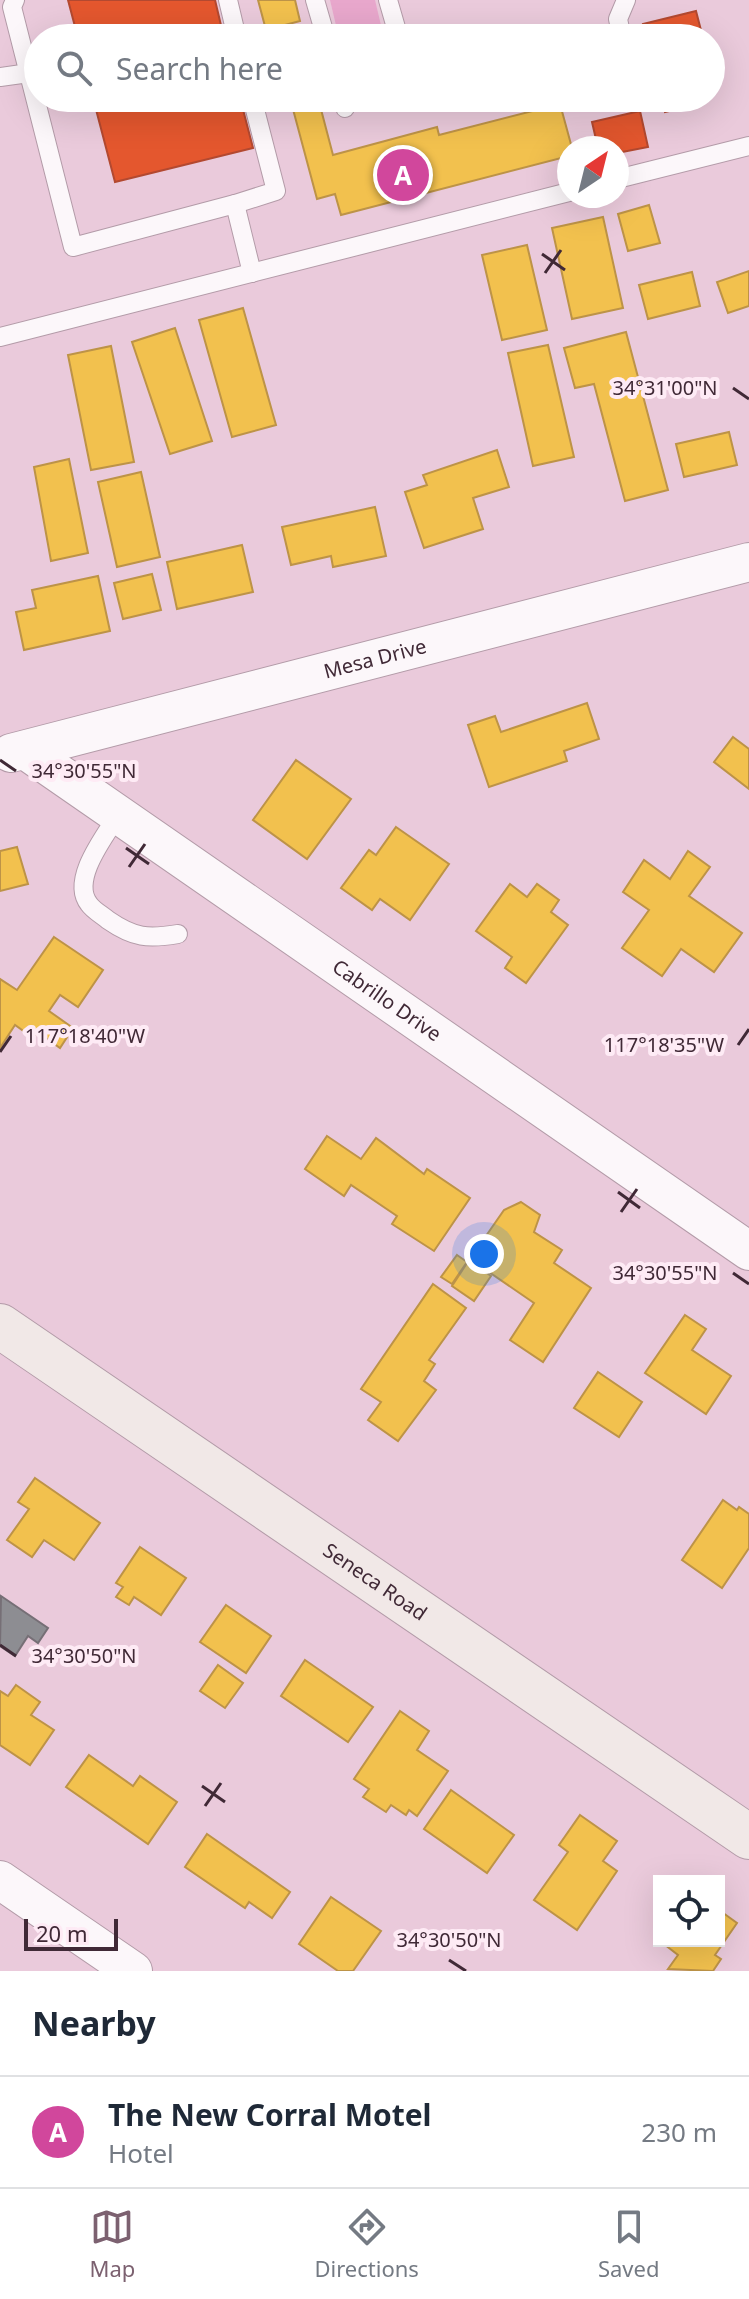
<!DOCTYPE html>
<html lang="en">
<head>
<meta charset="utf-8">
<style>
	:root { --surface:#fff; --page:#f6f6f7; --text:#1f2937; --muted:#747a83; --line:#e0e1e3; --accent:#7c6170 }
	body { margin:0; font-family:"Noto Sans",sans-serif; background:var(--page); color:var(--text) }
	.controls { position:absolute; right:24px; bottom:24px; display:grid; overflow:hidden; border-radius:0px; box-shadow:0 8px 32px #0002 }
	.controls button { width:72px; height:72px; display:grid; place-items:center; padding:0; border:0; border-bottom:2px solid var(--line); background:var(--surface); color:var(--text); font:40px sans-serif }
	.compass { position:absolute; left:557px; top:136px; width:72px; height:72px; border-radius:50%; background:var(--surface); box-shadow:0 8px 32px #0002; rotate:35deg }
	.scale { position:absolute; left:24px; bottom:20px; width:94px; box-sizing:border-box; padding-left:8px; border:4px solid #402936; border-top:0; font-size:22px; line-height:28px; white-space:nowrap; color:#402936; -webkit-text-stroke:6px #feebf5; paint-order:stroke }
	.you { position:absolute; left:484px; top:1254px; width:28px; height:28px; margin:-20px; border:6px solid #fff; border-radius:50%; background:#1a73e8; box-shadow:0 0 0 12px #1a73e833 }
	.badge { display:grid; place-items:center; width:52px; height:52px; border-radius:50%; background:var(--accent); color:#fff; font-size:26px; font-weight:700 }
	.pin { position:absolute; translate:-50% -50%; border:4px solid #fff; box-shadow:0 2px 8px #0006 }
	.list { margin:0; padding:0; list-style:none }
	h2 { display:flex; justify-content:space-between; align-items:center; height:104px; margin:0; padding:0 32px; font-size:34px }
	h2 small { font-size:26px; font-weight:400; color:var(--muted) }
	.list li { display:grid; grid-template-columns:52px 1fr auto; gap:24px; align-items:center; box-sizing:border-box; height:112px; padding:0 32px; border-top:2px solid var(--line) }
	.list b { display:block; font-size:30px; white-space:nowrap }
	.list p { margin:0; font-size:26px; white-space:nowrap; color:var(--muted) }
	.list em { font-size:26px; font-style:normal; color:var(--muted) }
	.icon { flex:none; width:44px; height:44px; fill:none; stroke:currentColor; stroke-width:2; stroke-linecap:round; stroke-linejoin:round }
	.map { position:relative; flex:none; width:749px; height:1971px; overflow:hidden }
	.search { position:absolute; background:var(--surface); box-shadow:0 8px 32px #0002; left:24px; right:24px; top:24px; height:88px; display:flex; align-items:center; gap:20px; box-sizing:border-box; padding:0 28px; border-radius:44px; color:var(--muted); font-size:30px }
	.sheet { height:216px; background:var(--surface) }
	nav { display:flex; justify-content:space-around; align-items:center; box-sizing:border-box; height:112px; border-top:2px solid var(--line); background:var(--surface); font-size:22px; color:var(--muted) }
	nav a { display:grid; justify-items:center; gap:4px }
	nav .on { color:var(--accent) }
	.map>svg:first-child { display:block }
	.green { fill:#e8a7cc }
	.homes { fill:#f2c14e; stroke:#bd9347; stroke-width:2 }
	.shops { fill:#e4572e; stroke:#b34930; stroke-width:2 }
	.industry { fill:#8d8d92; stroke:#766f76; stroke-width:2 }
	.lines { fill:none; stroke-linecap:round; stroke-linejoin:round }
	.lane-casing { stroke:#b39ba8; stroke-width:20 }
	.street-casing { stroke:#b39ba8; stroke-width:40 }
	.secondary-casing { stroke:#b39ba8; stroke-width:46 }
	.lane { stroke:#fcf7fa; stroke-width:18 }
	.street { stroke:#fcf7fa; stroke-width:38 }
	.secondary { stroke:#f1e8e7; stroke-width:44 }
	.ticks { fill:none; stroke:#402936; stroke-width:3 }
	.labels { text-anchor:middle; stroke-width:8; stroke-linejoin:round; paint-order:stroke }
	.street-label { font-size:20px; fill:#402936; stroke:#feebf5 }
	.ticks-label { font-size:20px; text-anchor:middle; fill:#402936; stroke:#feebf5; stroke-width:8; stroke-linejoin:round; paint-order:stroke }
</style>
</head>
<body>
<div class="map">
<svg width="749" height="1971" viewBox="0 0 749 1971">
	<rect width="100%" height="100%" fill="#eacadb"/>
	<!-- green -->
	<path class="green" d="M 330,0 L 375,0 L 384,38 L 339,38 Z"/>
	<!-- homes -->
	<g class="homes">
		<path d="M 258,0 L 295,0 L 300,21 L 266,30 Z"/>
		<path d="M 290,98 L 318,98 L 333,155 L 437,127 L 439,135 L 560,104 L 572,148 L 569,148 L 569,156 L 341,215 L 335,194 L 317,199 Z"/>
		<path d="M 649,205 L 660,243 L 628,251 L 618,214 Z"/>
		<path d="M 603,217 L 623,308 L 572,319 L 552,228 Z"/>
		<path d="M 527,245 L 547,330 L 502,340 L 482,255 Z"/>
		<path d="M 749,271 L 749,306 L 728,313 L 717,282 Z"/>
		<path d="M 692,272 L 700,306 L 648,319 L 639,285 Z"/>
		<path d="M 243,308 L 276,425 L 232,437 L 199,320 Z"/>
		<path d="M 175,328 L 212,441 L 170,454 L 132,342 Z"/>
		<path d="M 626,332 L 668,490 L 625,501 L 594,384 L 575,388 L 564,348 Z"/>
		<path d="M 548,345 L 574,457 L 533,466 L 508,353 Z"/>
		<path d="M 111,346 L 134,462 L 91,470 L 68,355 Z"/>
		<path d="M 729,432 L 737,465 L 684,477 L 676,444 Z"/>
		<path d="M 497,450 L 509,487 L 473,498 L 483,529 L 424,548 L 405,492 L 427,485 L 423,475 Z"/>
		<path d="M 69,459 L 88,553 L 51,561 L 34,467 Z"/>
		<path d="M 141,472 L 160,557 L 117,567 L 98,482 Z"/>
		<path d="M 375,507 L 386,556 L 333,567 L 331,556 L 291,565 L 282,527 Z"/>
		<path d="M 242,545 L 253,592 L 177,609 L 167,562 Z"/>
		<path d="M 152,574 L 161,610 L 123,619 L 114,583 Z"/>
		<path d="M 98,576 L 110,631 L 24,650 L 16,612 L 36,608 L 32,590 Z"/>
		<path d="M 587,703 L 599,739 L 564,751 L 567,761 L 489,787 L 468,725 L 495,716 L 501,732 Z"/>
		<path d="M 733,737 L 749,749 L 749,789 L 714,762 Z"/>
		<path d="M 296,760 L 351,799 L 307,859 L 253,820 Z"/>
		<path d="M 396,827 L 449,864 L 410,920 L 380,899 L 372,910 L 341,888 L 369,850 L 376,855 Z"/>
		<path d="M 17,847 L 28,884 L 0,891 L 0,851 Z"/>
		<path d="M 688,851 L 710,867 L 689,896 L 742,933 L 714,972 L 681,949 L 662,976 L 622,948 L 649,910 L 623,892 L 644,860 L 670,879 Z"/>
		<path d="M 510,884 L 527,897 L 537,884 L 559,900 L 551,912 L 568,925 L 526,983 L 505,968 L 512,957 L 476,931 Z"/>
		<path d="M 54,937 L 103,970 L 78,1007 L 60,995 L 49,1011 L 73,1028 L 60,1048 L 42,1035 L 29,1035 L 15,1025 L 0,1048 L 0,979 L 17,990 Z"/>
		<path d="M 327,1136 L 361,1159 L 376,1138 L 424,1174 L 427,1169 L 470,1198 L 434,1251 L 392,1224 L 397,1216 L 351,1185 L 344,1196 L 305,1169 Z"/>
		<path d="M 521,1202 L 540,1215 L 534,1232 L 562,1250 L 554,1263 L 591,1288 L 543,1362 L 510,1340 L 534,1303 L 470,1259 L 504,1210 Z"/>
		<path d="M 457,1255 L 467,1262 L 452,1284 L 441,1277 Z"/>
		<path d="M 469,1260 L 491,1276 L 474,1301 L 452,1286 Z"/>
		<path d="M 433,1284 L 466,1308 L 429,1360 L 435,1364 L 424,1381 L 436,1390 L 398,1441 L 368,1420 L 381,1402 L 361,1389 Z"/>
		<path d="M 685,1315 L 706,1329 L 692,1350 L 731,1376 L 706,1414 L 645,1373 Z"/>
		<path d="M 598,1372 L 642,1402 L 619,1437 L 574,1408 Z"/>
		<path d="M 35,1478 L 100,1523 L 74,1560 L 44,1540 L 32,1557 L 7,1540 L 29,1509 L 18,1502 Z"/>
		<path d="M 723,1500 L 737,1510 L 739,1507 L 749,1514 L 749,1548 L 722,1588 L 682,1560 Z"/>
		<path d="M 140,1547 L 186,1578 L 161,1615 L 134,1597 L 129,1605 L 116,1597 L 123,1587 L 116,1583 Z"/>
		<path d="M 226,1605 L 271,1636 L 246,1673 L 200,1642 Z"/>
		<path d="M 305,1660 L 373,1707 L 348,1742 L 281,1696 Z"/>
		<path d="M 218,1665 L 243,1683 L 225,1708 L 200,1691 Z"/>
		<path d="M 16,1685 L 40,1702 L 31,1715 L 54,1730 L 30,1765 L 0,1745 L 0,1691 L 8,1696 Z"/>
		<path d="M 400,1711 L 429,1731 L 417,1750 L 448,1771 L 417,1816 L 409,1810 L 406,1815 L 391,1805 L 386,1812 L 363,1797 L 369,1789 L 354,1779 Z"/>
		<path d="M 89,1755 L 133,1786 L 140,1776 L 177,1802 L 148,1844 L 66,1787 Z"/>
		<path d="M 451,1790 L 514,1835 L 487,1873 L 424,1829 Z"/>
		<path d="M 580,1815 L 617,1841 L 603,1861 L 617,1871 L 577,1930 L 534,1900 L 568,1852 L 559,1845 Z"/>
		<path d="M 207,1834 L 290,1892 L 272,1918 L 249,1902 L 245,1908 L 185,1867 Z"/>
		<path d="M 331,1897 L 381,1931 L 353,1971 L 338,1971 L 299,1944 Z"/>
		<path d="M 719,1910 L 737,1923 L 715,1955 L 721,1959 L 713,1971 L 668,1969 L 678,1955 L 660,1941 L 719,1941 Z"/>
	</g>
	<!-- shops -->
	<g class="shops">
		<path d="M 68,0 L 215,0 L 224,38 L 78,38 Z"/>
		<path d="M 696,11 L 703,38 L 646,38 L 643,24 Z"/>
		<path d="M 93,98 L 240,98 L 253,148 L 115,182 Z"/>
		<path d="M 661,98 L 705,98 L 706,102 L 665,112 Z"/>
		<path d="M 640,111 L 648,147 L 617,153 L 617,148 L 598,148 L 592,122 Z"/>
	</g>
	<!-- industry -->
	<path class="industry" d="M 1,1596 L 48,1628 L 38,1643 L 28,1636 L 15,1656 L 0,1646 Z"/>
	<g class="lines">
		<defs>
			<g id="lane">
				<path d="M 15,0 L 12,7 L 73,247 L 235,204"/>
				<path d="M 228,0 L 237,38"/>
				<path d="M 315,0 L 326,38"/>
				<path d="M 388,0 L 399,38"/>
				<path d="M 622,38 L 618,19 L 626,0"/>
				<path d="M 0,77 L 29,73"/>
				<path d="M 342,98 L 345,108"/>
				<path d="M 617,179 L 749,146"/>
				<path d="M 252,273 L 235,204 L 276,191 L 252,98"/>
				<path d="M 0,337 L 569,192"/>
				<path d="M 118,815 C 105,836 70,880 89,904 C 93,910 102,915 108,920 C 134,938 148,939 178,934"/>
			</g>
			<g id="street">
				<path id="s1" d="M 25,750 L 749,1251"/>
				<path id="s2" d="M 11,753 L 749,562"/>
				<path d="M 0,1880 L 133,1971"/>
			</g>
			<g id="secondary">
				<path id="s3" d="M 0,1326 L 749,1837"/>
			</g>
		</defs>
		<!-- lane casing -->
		<use href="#lane" class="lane-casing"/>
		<!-- street casing -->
		<use href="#street" class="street-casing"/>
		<!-- secondary casing -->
		<use href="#secondary" class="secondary-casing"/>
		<!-- lane -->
		<use href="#lane" class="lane"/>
		<!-- street -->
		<use href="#street" class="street"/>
		<!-- secondary -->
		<use href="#secondary" class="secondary"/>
	</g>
	<!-- ticks -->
	<path class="ticks" d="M 542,254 L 565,270M 545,273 L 561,250M 733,388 L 749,399M 0,760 L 16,771M 126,848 L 149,864M 129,867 L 145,844M 738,1045 L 749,1029M 0,1052 L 11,1036M 618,1192 L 640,1208M 621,1212 L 637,1189M 733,1273 L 749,1284M 0,1645 L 16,1656M 202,1786 L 225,1802M 205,1806 L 221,1783M 449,1960 L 466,1971"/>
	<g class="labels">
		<!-- street labels -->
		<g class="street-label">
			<text dy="7" stroke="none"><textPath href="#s2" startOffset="376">Mesa Drive</textPath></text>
			<text dy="7" stroke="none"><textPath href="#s1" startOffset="440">Cabrillo Drive</textPath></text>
			<text dy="7" stroke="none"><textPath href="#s3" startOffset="454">Seneca Road</textPath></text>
		</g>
	</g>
	<g class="ticks-label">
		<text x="665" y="395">34°31'00"N</text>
		<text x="84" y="778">34°30'55"N</text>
		<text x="85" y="1043">117°18'40"W</text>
		<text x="664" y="1052">117°18'35"W</text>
		<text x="665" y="1280">34°30'55"N</text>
		<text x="84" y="1663">34°30'50"N</text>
		<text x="449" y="1947">34°30'50"N</text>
	</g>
</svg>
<div class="controls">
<button><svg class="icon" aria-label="locate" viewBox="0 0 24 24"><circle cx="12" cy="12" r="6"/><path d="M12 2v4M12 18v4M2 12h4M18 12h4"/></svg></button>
</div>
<svg class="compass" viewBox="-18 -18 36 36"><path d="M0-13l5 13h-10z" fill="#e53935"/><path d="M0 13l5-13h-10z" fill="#747a83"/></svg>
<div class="scale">20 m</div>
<div class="you"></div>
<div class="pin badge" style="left:403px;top:175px;background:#d1479c">A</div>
<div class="search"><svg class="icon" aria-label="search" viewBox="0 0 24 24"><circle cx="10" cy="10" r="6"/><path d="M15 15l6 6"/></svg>Search here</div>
</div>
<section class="sheet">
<h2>Nearby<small></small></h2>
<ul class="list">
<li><span class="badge" style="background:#d1479c">A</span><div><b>The New Corral Motel</b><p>Hotel</p></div><em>230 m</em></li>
</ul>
</section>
<nav>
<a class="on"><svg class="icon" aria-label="map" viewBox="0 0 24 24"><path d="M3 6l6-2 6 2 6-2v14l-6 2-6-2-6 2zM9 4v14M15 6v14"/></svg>Map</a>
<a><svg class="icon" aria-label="directions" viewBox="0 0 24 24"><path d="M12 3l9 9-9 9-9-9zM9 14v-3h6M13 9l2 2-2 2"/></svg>Directions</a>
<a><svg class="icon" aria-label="saved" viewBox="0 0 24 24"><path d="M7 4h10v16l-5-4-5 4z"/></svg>Saved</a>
</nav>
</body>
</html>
